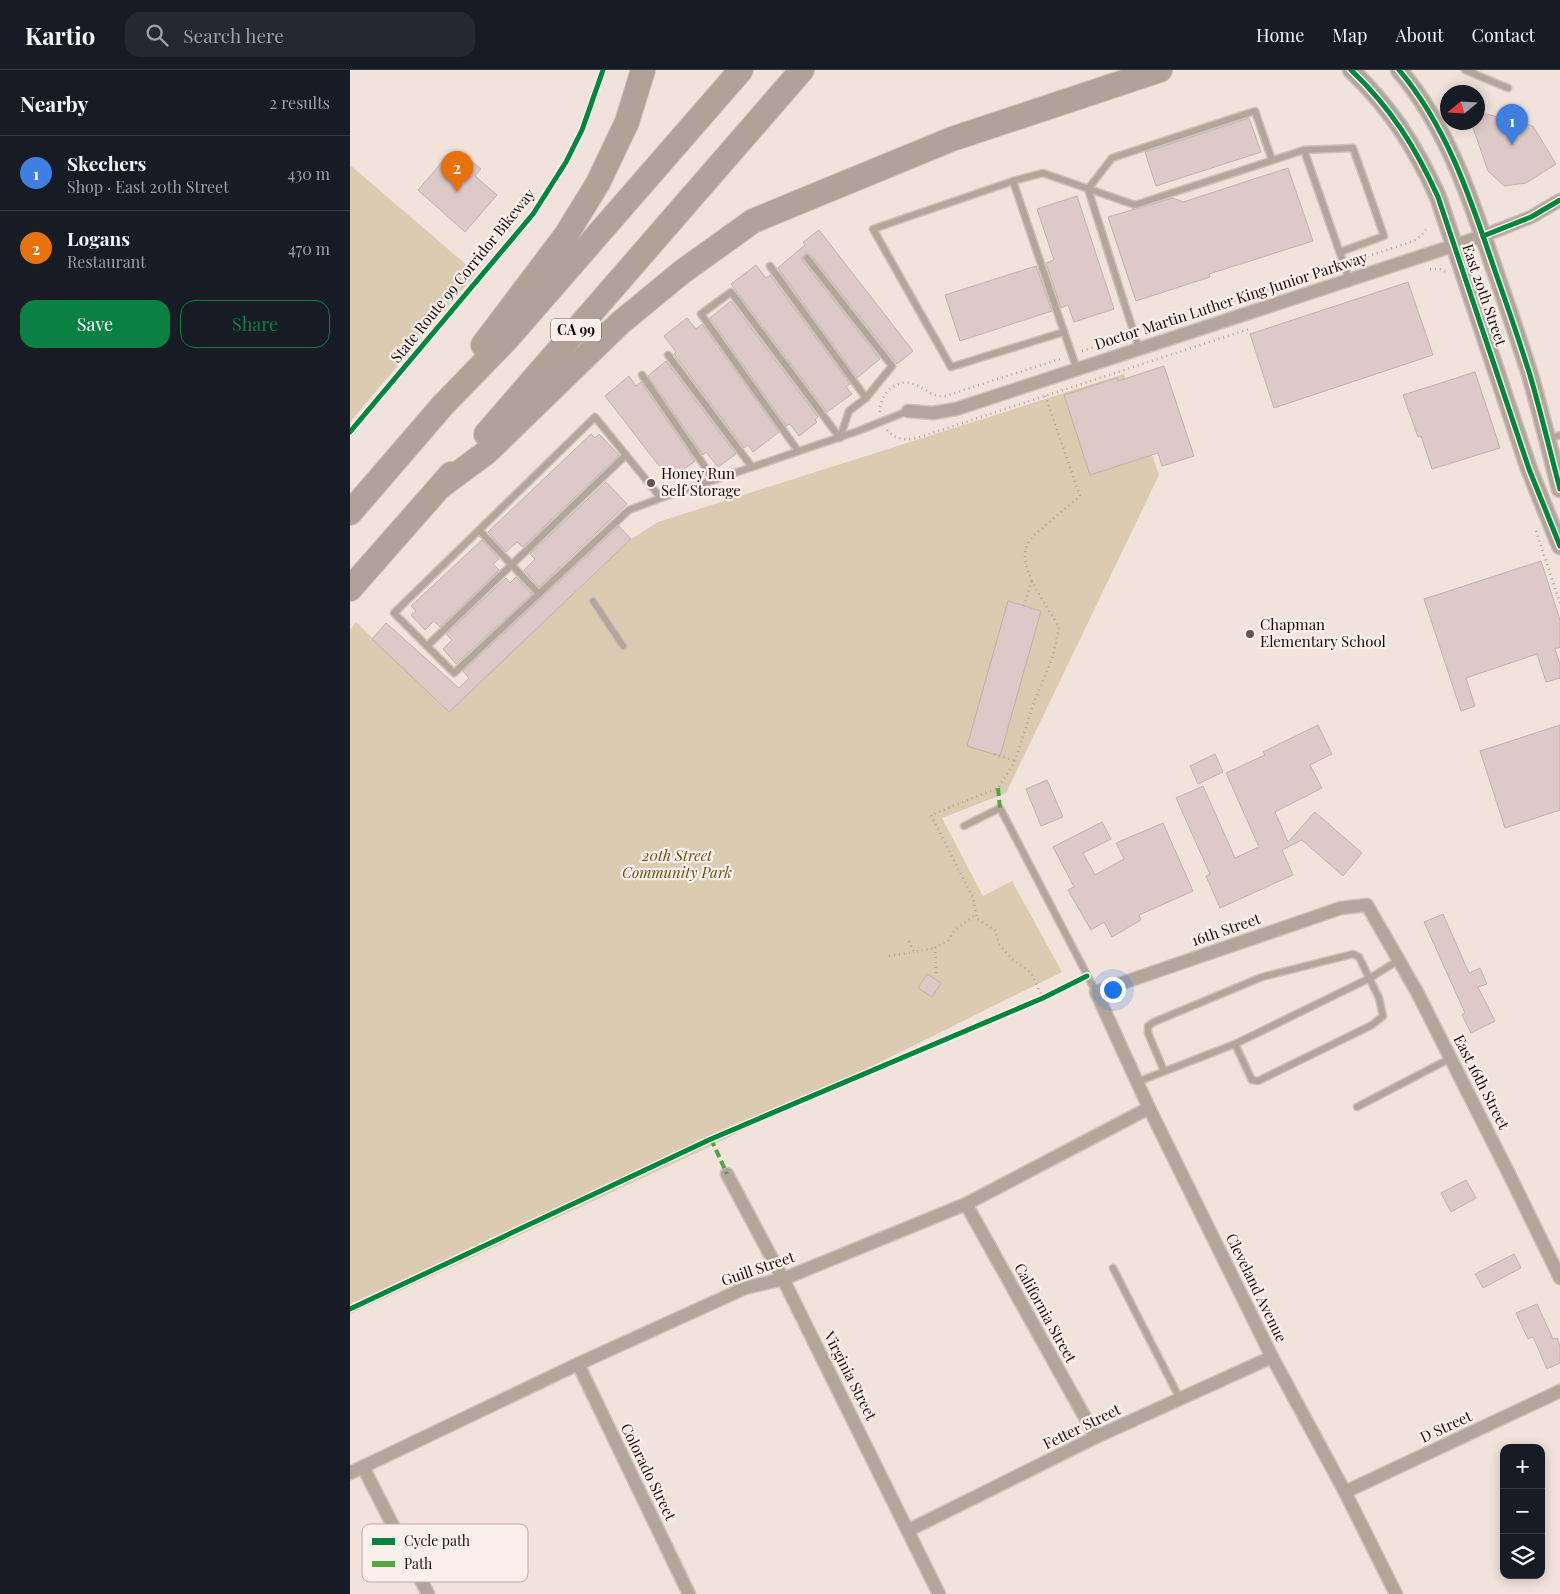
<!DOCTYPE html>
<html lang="en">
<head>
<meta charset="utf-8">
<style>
	:root { --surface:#171b24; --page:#242831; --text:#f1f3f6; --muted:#9ea1a6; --line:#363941; --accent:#0b8043 }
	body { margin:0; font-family:"Playfair Display",serif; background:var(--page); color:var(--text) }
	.controls { position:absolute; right:15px; bottom:15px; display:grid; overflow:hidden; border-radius:10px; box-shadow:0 2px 12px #0003 }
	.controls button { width:45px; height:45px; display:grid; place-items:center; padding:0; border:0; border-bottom:1px solid var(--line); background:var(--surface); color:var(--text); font:25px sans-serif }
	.compass { position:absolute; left:1090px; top:15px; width:45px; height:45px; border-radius:50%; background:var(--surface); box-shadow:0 2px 12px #0003; rotate:252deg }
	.you { position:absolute; left:762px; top:919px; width:18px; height:18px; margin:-12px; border:4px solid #fff; border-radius:50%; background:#1a73e8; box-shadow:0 0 0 8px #1a73e833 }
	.badge { display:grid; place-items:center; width:32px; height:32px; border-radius:50%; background:var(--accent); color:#fff; font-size:16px; font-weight:700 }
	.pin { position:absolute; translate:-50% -41px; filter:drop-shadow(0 1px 2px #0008) }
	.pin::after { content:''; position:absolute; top:26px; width:18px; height:15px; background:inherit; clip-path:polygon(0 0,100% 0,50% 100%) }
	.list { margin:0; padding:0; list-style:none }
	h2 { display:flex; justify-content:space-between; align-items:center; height:65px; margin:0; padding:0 20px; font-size:21px }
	h2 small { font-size:16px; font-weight:400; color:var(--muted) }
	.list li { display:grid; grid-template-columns:32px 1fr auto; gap:15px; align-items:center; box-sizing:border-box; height:75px; padding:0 20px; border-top:1px solid var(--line) }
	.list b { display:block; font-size:19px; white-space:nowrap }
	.list p { margin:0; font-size:16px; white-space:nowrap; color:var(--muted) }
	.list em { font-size:16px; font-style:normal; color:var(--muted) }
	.actions { display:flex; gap:10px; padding:15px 20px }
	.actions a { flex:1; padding:11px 0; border:1px solid var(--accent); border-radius:15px; text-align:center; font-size:18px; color:var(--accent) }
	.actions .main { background:var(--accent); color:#fff }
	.icon { flex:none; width:28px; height:28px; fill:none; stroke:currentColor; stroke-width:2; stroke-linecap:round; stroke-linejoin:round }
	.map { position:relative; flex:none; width:1210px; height:1524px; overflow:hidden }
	header { display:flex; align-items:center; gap:30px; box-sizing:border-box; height:70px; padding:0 25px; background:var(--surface); border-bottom:1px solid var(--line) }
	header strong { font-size:24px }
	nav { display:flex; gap:28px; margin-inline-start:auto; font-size:18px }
	.search { width:350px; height:45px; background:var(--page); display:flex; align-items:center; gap:12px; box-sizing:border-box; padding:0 18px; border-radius:15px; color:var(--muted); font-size:19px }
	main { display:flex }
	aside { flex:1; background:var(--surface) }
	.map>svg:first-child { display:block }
	.green { fill:#dacbb1 }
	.building { fill:#ddc9c8; stroke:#beb2af }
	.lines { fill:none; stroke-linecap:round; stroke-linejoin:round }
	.service-casing { stroke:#cdc1bc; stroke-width:9 }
	.minor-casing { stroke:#cdc1bc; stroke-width:15 }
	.tertiary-casing { stroke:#cdc1bc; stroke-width:19 }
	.motorway-casing { stroke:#cdc1bc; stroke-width:26 }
	.path { stroke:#aea29b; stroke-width:2.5; stroke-dasharray:1 4; stroke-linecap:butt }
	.service { stroke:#b2a69b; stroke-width:6 }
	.minor { stroke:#b2a69b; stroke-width:12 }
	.tertiary { stroke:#b2a69b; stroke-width:16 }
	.motorway { stroke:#b1a298; stroke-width:24 }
	.quiet { stroke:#51a841; stroke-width:4; stroke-dasharray:8 4; stroke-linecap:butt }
	.cycleway-casing { stroke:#fbefeb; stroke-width:8 }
	.cycleway { stroke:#00873e; stroke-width:5 }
	.poi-dot { fill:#625753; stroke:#fbefeb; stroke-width:2 }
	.labels { text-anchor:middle; stroke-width:4.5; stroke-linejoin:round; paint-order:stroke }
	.shield { fill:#fbefeb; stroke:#5a504d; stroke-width:1 }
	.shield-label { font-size:14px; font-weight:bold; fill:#150c09 }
	.street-label { font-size:15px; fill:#150c09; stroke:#fbefeb }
	.poi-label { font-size:15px; fill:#150c09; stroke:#fbefeb; text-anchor:start }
	.park-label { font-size:15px; font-style:italic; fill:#62520e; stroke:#fbefeb }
	.key { fill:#fbefeb; stroke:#b6aba7; stroke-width:1 }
	.key-label { font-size:14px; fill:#150c09 }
</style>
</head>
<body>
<header>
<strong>Kartio</strong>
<div class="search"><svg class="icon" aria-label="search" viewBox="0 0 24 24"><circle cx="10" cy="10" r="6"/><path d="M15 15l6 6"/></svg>Search here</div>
<nav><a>Home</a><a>Map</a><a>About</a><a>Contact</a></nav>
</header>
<main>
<aside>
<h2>Nearby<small>2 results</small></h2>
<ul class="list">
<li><span class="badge" style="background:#3f7fe0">1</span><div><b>Skechers</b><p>Shop · East 20th Street</p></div><em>430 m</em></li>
<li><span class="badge" style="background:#e8710a">2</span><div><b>Logans</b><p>Restaurant</p></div><em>470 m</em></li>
</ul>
<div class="actions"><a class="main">Save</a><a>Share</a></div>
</aside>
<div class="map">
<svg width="1210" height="1524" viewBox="0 0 1210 1524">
	<rect width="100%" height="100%" fill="#f2e2dc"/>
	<!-- green -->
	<g class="green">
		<path d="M 0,95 L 126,203 L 0,352 Z"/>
		<path d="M 774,304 L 809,405 L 656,723 L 592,748 L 633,826 L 662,811 L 712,902 L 355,1079 L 0,1244 L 0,560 L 6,552 L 99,642 L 281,469 L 308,452 Z"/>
	</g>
	<!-- building -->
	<g class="building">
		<path d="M 1128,42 L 1183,56 L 1206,94 L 1176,113 L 1154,116 L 1138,101 L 1121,52 L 1128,52 Z"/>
		<path d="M 899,48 L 911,82 L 806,116 L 795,82 Z"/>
		<path d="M 100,83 L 116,97 L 121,91 L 131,99 L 125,106 L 147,125 L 115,162 L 68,120 Z"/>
		<path d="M 938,98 L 963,171 L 859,204 L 860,207 L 786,231 L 758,147 L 823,128 L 833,132 Z"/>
		<path d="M 727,126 L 764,239 L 724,252 L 718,235 L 711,238 L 696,193 L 704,190 L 687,139 Z"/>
		<path d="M 469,160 L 563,281 L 547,294 L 461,185 L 456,183 L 452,187 L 453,191 L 530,289 L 507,308 L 428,198 L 455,175 L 453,172 Z"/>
		<path d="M 406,195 L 416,208 L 420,205 L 500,314 L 496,317 L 502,324 L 477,342 L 381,214 Z"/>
		<path d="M 686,196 L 702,241 L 610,271 L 595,225 Z"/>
		<path d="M 1058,212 L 1083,285 L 924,338 L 900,264 Z"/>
		<path d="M 381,231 L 468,347 L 465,350 L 467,352 L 449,366 L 440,354 L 436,356 L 360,248 Z"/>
		<path d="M 337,248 L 346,259 L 352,254 L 429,362 L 403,382 L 398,375 L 394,378 L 324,284 L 326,282 L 314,266 Z"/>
		<path d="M 316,291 L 386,384 L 368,397 L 356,382 L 353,385 L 298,306 Z"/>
		<path d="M 814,296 L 844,386 L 812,396 L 808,383 L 740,405 L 714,325 L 767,308 L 768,311 Z"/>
		<path d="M 1125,302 L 1150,378 L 1082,399 L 1071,366 L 1068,367 L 1053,325 Z"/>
		<path d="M 279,306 L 286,316 L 291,312 L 345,391 L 320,410 L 255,326 Z"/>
		<path d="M 241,364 L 245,368 L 249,364 L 269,385 L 173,477 L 167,472 L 156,482 L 138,462 Z"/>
		<path d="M 256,412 L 277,434 L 189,517 L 174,500 L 185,489 L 180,484 Z"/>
		<path d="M 269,456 L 281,469 L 99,642 L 22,569 L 36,553 L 109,618 L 119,608 L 113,601 Z"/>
		<path d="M 132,470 L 149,489 L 143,494 L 149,500 L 90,557 L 84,551 L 75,560 L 61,545 L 66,541 L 61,536 Z"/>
		<path d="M 1191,491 L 1210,550 L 1210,577 L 1205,579 L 1210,594 L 1210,608 L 1196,612 L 1187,584 L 1116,608 L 1125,636 L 1111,641 L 1074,529 Z"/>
		<path d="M 166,507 L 182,524 L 106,594 L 93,579 L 102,570 L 96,564 L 156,508 L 160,513 Z"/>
		<path d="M 658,531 L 691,541 L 650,686 L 617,676 Z"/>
		<path d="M 968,655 L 982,684 L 960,695 L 972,718 L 925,742 L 938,772 L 965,742 L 1012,783 L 993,806 L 952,770 L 932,780 L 943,805 L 870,838 L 856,806 L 860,804 L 826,728 L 853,716 L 885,788 L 909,777 L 876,703 L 915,685 L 913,682 Z"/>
		<path d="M 1210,655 L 1210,740 L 1155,758 L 1130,681 Z"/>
		<path d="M 865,684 L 873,702 L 848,714 L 840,696 Z"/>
		<path d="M 697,710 L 713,747 L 691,756 L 676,719 Z"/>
		<path d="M 752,752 L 761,769 L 733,783 L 745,805 L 774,789 L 766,773 L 813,753 L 843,821 L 789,845 L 791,850 L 762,867 L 754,852 L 741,860 L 718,820 L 724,817 L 703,777 Z"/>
		<path d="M 1093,844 L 1119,903 L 1130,898 L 1137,914 L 1128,917 L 1145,951 L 1121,963 L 1112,945 L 1115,943 L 1074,852 Z"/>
		<path d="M 577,904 L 591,913 L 582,927 L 568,918 Z"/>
		<path d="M 1116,1110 L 1126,1128 L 1101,1142 L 1091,1123 Z"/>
		<path d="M 1164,1184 L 1171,1198 L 1133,1218 L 1125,1204 Z"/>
		<path d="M 1187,1234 L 1203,1269 L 1207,1268 L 1210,1276 L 1210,1293 L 1197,1299 L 1183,1267 L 1178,1269 L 1166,1243 Z"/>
	</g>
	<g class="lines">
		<defs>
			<g id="service">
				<path d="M 1115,0 L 1158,18"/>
				<path d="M 954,80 L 999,209"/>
				<path d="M 663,111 L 714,262"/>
				<path d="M 738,119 L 762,88 L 905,41 L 922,90"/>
				<path d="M 738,119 L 789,279"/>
				<path d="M 457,188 L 542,296 L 516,328"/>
				<path d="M 420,196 L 516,328 L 499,341 L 490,368"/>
				<path d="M 318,285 L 402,397"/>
				<path d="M 727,299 L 714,262 L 601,297 L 523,159 L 663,111 L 693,103 L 785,135 L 954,80 L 1003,78 L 1034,166 L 990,182"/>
				<path d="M 292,305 L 364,410"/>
				<path d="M 1198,369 L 1210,365"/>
				<path d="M 448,381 L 351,244 L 381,222 L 490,368"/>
				<path d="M 311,428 L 279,440 L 104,603 L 44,543 L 245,347 L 311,428 L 508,361 L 558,341"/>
				<path d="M 129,460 L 189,524"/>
				<path d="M 243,531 L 273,576"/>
				<path d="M 77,576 L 276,385"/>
				<path d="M 614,756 L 650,738 L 746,922"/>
				<path d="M 814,1001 L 798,963 L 798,956 L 804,952 L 912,907 L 1003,884 L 1009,887 L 1029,928 L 1033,946 L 1022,955 L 908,1011 L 902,1010 L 900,1006 L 885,974"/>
				<path d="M 787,1012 L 885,974 L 1020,908 L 1049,890"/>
				<path d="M 1007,1037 L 1101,988"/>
				<path d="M 763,1198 L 830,1329"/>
			</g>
			<g id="minor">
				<path d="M 558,341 L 583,343 L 606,339 L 1133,166 L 1181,147 L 1210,130"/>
				<path d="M 377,1104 L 433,1209 L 589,1524"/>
				<path d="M 616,1134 L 746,1367"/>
				<path d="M 228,1294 L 339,1524"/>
				<path d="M 13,1397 L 78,1524"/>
				<path d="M 0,1403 L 228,1294 L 395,1218 L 433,1209 L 616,1134 L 799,1038"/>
				<path d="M 995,1422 L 1210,1321"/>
				<path d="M 559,1460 L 746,1367 L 922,1287"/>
				<path d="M 1046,1524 L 995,1422 L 922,1287 L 799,1038 L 746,922 L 991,838 L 1017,835 L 1067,922 L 1158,1102 L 1210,1208"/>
			</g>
			<g id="tertiary">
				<path d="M 1001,0 C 1041,38 1066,78 1088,127 L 1179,399 L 1210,476"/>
				<path d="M 1049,0 C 1098,58 1121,130 1145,201 C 1157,235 1169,270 1180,305 C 1191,343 1200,381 1210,419"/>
			</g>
			<g id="motorway">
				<path d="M 133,275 L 216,165 L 248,113 L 277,52 L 293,0"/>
				<path d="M 136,364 L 452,0"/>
				<path d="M 91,416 L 137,382 L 270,253 L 332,202 L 403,151 L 602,69 L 810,0"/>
				<path d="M 0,443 L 93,335 L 157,269 L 391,0"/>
				<path d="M 0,519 L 101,404"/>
			</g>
		</defs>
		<!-- service casing -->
		<use href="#service" class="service-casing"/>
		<!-- minor casing -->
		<use href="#minor" class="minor-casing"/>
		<!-- tertiary casing -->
		<use href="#tertiary" class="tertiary-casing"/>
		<!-- motorway casing -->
		<use href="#motorway" class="motorway-casing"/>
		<!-- path -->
		<g class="path">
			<path d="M 1003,191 L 1064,171 L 1071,166 L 1077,158"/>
			<path d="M 1080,199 L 1090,199 L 1098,203"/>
			<path d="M 794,261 L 985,197"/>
			<path d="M 732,281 L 774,267"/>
			<path d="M 530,342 C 530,333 533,326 539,320 C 564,299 575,329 595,326 L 713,288"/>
			<path d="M 537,360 C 546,370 555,370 567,368 L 899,259"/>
			<path d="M 1186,461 L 1210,533"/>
			<path d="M 674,536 L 682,510"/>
			<path d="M 644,684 L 665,691"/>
			<path d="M 559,871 L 564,882 L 585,878"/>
			<path d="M 539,886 L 564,882"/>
			<path d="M 586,903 L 585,878 L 598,871 L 604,861 L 626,844"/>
			<path d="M 693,928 L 681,903 L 662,889 L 649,874 L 645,860 L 627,849 L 623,828 L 581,745 L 648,718 L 665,691 L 683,635 L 703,586 L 709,557 C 699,540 673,503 675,484 C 675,477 679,471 683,466 L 730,426 L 695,325"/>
		</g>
		<!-- service -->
		<use href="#service" class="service"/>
		<!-- minor -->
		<use href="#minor" class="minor"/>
		<!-- tertiary -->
		<use href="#tertiary" class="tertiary"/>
		<!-- motorway -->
		<use href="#motorway" class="motorway"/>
		<!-- quiet -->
		<g class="quiet">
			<path d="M 648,718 L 650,738"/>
			<path d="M 361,1069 L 377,1104"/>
		</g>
		<defs>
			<g id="cycleway">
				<path d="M 1001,0 C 1041,38 1066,78 1088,127 L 1179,399 L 1210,476"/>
				<path d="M 1049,0 C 1098,58 1121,130 1145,201 C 1157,235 1169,270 1180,305 C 1191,343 1200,381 1210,419"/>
				<path d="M 1133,166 L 1181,147 L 1210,130"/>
				<path d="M 0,362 L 183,144 L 216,92 L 232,60 L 253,0"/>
				<path d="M 0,1239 L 361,1069 L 693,928 L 737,906"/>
			</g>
		</defs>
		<!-- cycleway casing -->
		<use href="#cycleway" class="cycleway-casing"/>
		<!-- cycleway -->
		<use href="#cycleway" class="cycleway"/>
	</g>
	<!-- markers -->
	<g class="poi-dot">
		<circle cx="301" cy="413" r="5"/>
		<circle cx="900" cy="564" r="5"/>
	</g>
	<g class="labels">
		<!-- shield labels -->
		<rect class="shield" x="201" y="248.5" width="50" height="23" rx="4"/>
		<g class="shield-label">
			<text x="226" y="265">CA 99</text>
		</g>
		<!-- street labels -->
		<g class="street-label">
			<text transform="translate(113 206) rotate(-51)" y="5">State Route 99 Corridor Bikeway</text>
			<text transform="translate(1134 225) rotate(71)" y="5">East 20th Street</text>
			<text transform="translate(881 231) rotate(-18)" y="5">Doctor Martin Luther King Junior Parkway</text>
			<text transform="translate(876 860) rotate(-19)" y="5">16th Street</text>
			<text transform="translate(1131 1012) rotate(63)" y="5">East 16th Street</text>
			<text transform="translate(408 1199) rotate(-19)" y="5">Guill Street</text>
			<text transform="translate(906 1218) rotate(64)" y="5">Cleveland Avenue</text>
			<text transform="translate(695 1243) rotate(61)" y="5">California Street</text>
			<text transform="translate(500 1306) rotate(63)" y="5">Virginia Street</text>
			<text transform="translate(732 1357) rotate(-26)" y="5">Fetter Street</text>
			<text transform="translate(1096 1357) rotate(-25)" y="5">D Street</text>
			<text transform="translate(298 1402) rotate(64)" y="5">Colorado Street</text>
		</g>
		<!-- poi labels -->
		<g class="poi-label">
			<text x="311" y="409">Honey Run<tspan x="311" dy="17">Self Storage</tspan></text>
			<text x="910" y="560">Chapman<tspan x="910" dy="17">Elementary School</tspan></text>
		</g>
		<!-- park labels -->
		<g class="park-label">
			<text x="327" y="791">20th Street<tspan x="327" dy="17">Community Park</tspan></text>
		</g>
	</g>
	<!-- legend -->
	<rect x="12" y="1454" width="166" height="58" rx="8" class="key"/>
	<rect x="22" y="1468" width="23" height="7" fill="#00873e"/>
	<rect x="22" y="1491" width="23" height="6" fill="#51a841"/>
	<g class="key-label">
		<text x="54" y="1476">Cycle path</text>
		<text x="54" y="1499">Path</text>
	</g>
</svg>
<div class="controls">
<button>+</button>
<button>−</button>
<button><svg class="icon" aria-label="layers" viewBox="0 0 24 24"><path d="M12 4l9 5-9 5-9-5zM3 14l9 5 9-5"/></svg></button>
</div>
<svg class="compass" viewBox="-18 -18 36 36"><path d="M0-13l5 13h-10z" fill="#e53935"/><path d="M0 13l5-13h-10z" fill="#9ea1a6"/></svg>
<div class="you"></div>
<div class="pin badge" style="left:1162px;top:75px;background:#3f7fe0">1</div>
<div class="pin badge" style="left:107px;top:122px;background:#e8710a">2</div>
</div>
</main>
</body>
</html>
